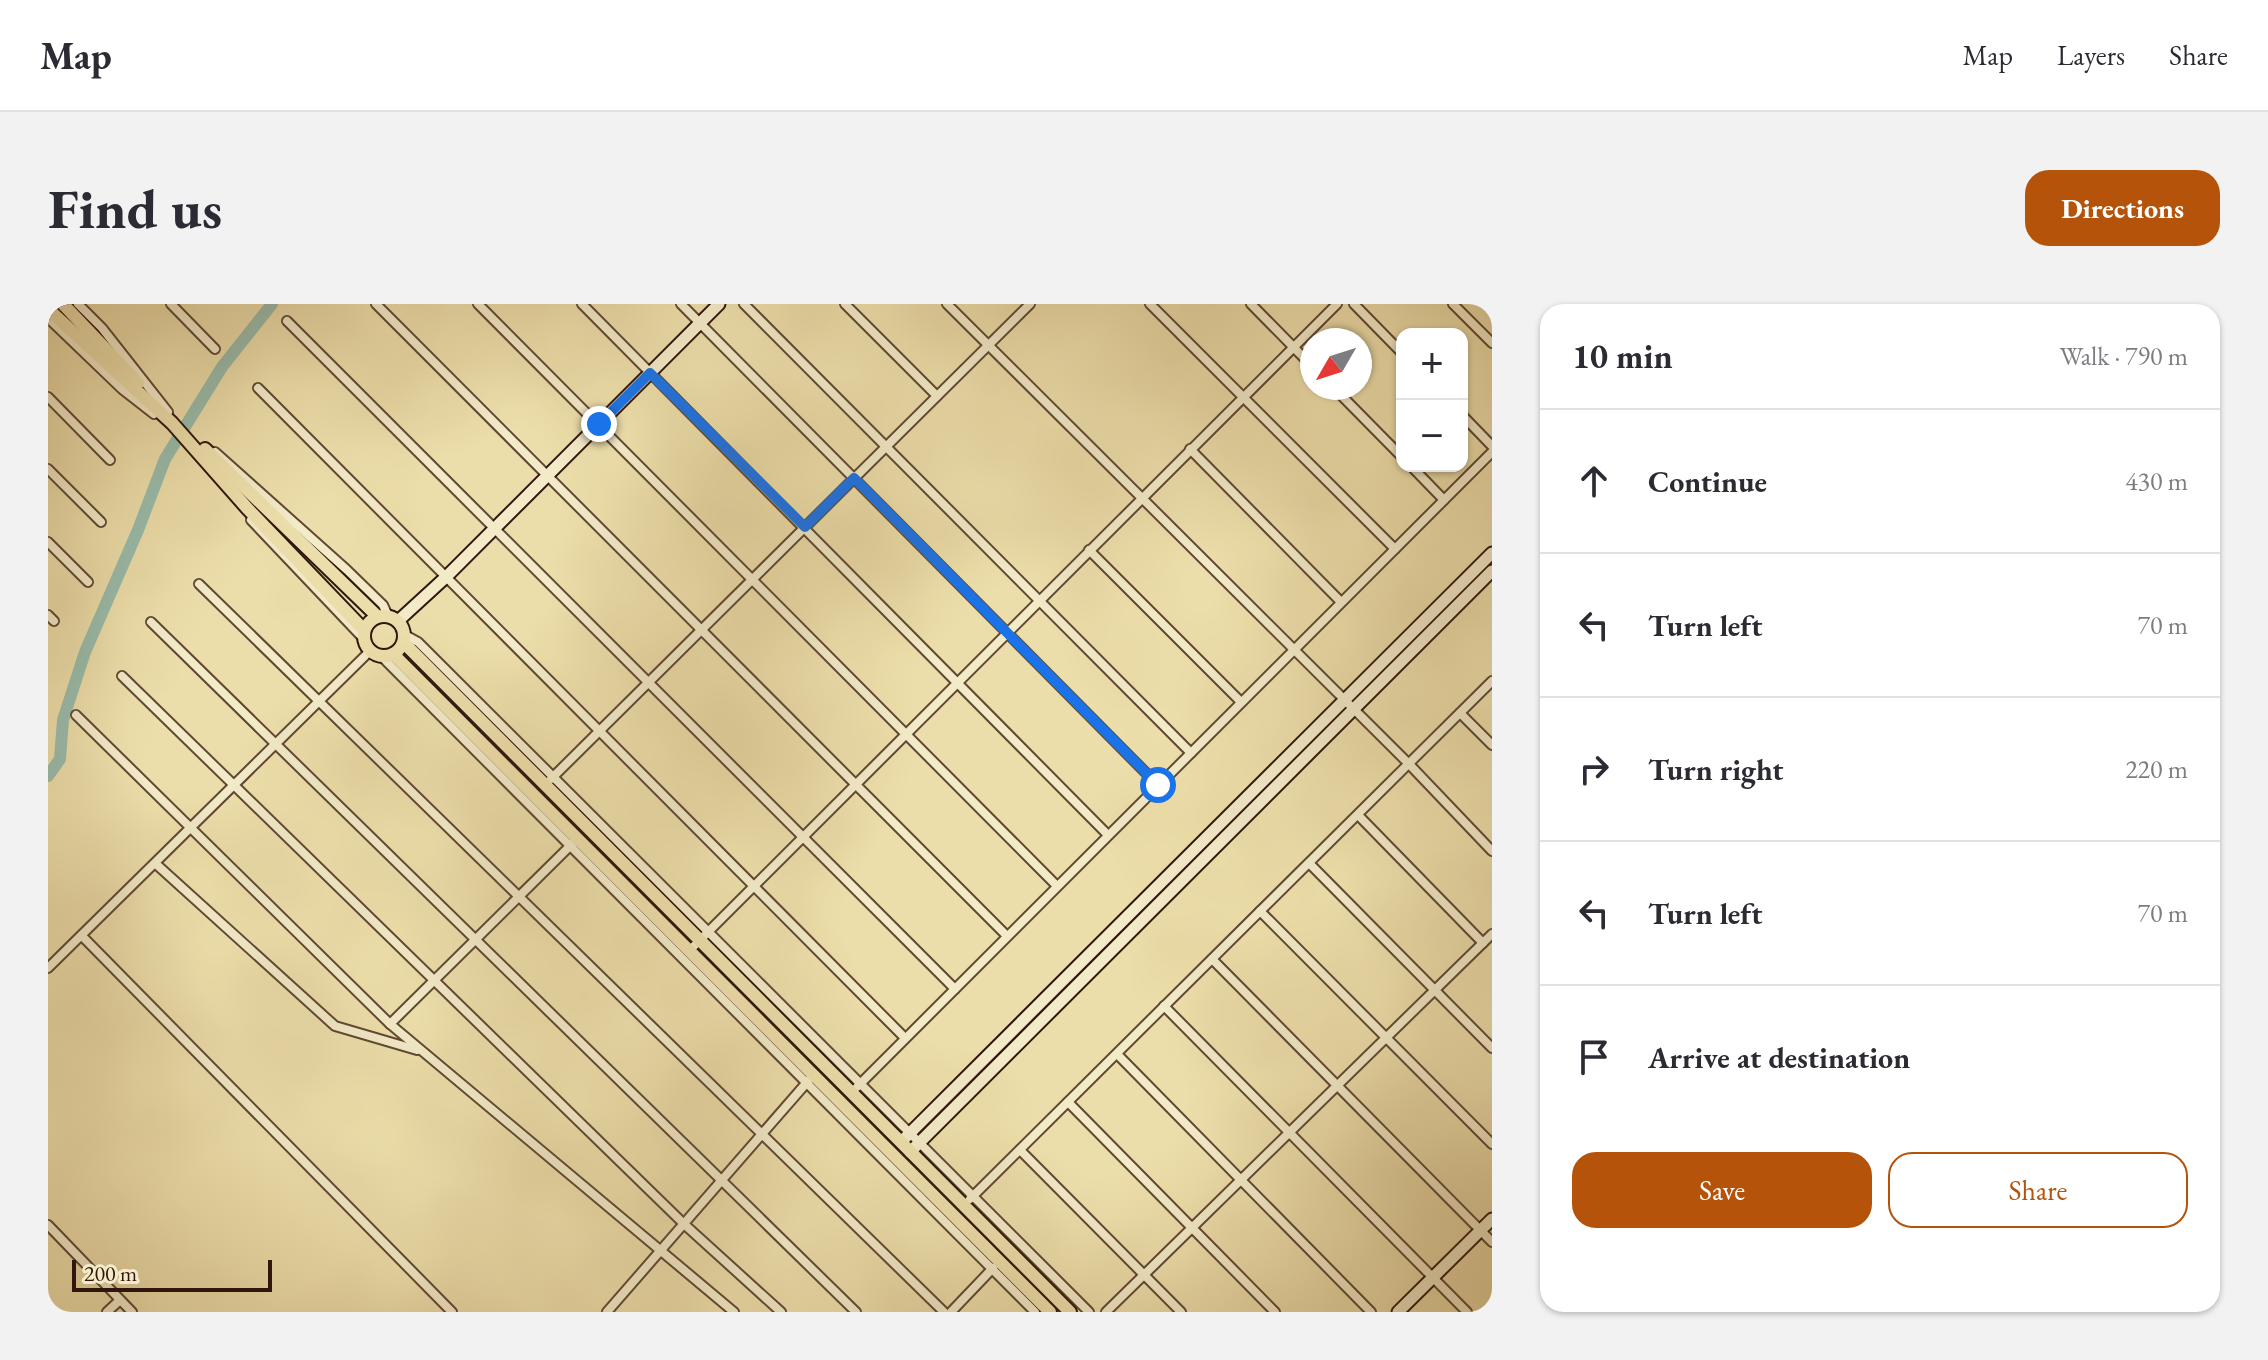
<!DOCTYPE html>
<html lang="en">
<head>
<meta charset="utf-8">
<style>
	:root { --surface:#fff; --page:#f2f2f3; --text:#2b2b33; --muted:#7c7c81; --line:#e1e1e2; --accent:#b45309 }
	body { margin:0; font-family:"EB Garamond",serif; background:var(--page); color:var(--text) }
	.controls { position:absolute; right:24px; top:24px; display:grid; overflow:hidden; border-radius:16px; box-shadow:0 2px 6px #0004 }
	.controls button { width:72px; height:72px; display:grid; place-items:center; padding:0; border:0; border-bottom:2px solid var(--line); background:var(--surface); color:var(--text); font:40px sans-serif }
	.compass { position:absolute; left:1252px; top:24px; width:72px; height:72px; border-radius:50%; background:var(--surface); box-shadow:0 2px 6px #0004; rotate:231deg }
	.scale { position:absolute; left:24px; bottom:20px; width:200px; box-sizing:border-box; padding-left:8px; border:4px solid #30170d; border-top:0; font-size:22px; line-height:28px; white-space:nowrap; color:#30170d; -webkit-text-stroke:6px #f3eac8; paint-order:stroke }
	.stop { position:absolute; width:24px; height:24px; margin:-18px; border:6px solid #1a73e8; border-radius:50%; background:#fff }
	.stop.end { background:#1a73e8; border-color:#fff; box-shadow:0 2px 8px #0008 }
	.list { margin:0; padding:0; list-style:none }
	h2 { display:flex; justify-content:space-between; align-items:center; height:104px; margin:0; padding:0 32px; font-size:34px }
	h2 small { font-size:26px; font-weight:400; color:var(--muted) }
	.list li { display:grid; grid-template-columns:52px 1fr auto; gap:24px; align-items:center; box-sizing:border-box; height:144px; padding:0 32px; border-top:2px solid var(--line) }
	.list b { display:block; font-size:30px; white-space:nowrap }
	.list em { font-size:26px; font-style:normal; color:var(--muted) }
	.actions { display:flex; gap:16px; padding:24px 32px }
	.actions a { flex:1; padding:18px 0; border:2px solid var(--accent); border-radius:24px; text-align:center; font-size:28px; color:var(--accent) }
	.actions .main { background:var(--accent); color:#fff }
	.icon { flex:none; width:44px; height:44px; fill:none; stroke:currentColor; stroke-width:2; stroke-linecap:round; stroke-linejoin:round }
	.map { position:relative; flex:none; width:1444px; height:1008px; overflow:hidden; border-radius:24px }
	header { display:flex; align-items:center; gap:48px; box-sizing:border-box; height:112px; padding:0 40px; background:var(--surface); border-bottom:2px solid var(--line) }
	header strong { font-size:38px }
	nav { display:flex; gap:44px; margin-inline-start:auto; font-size:28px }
	.intro { display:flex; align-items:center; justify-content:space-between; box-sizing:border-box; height:192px; padding:0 48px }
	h1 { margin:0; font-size:56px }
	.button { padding:20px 36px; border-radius:24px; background:var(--accent); color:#fff; font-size:28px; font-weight:700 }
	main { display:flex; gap:48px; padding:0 48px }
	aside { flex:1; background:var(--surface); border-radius:24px; box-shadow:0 2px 6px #0004 }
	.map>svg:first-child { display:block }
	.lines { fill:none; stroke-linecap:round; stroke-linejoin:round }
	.river { stroke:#99bcab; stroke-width:12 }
	.minor-casing { stroke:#5f4934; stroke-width:12 }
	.secondary-casing { stroke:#30170d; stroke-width:15 }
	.primary-casing { stroke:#30170d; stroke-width:16 }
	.minor { stroke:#f3eac8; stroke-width:8 }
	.secondary { stroke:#f3eac8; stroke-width:11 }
	.primary { stroke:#ecdeaa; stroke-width:12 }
	.route { stroke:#1a73e8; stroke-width:10 }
</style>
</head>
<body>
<header>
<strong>Map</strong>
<nav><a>Map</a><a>Layers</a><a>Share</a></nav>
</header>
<div class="intro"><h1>Find us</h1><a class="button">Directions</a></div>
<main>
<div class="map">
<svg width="1444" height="1008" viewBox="0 0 1444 1008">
	<rect width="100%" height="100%" fill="#ecdeaa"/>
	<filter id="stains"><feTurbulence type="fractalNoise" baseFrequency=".0025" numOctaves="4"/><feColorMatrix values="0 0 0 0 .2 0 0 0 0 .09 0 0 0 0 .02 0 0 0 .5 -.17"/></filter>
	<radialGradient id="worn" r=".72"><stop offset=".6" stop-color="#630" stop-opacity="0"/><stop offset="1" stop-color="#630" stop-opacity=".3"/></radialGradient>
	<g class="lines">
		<!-- river -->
		<path class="river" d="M 0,472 L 12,455 L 15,416 L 37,348 L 90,226 L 117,155 L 174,63 L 224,0"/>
		<defs>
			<g id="minor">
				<path d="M 30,0 L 54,24 L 120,108"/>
				<path d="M 123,0 L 167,45"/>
				<path d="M 328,0 L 959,632"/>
				<path d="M 430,0 L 1009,582"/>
				<path d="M 534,0 L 1060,531"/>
				<path d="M 633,0 L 1110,481"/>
				<path d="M 696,0 L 1143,449"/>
				<path d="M 797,0 L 889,92"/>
				<path d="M 899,0 L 1361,460 L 1444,547"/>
				<path d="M 1102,0 L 1347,245"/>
				<path d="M 1203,0 L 1264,62"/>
				<path d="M 1306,0 L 1354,49"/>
				<path d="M 1405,0 L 1444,39"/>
				<path d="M 0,14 L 74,85 L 106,110"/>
				<path d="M 239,17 L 907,685"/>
				<path d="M 210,84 L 857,734"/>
				<path d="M 1286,84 L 1354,153"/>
				<path d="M 0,93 L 62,156"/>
				<path d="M 1414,111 L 1444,142"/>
				<path d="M 1142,145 L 1293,298"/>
				<path d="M 167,148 L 299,266 L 335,301 L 340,312"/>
				<path d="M 1363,162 L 1396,196"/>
				<path d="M 0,165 L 53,218"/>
				<path d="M 203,216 L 315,334"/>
				<path d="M 0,238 L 40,278"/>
				<path d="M 1041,246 L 1193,398"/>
				<path d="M 151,280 L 896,1008"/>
				<path d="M 0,311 L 6,317"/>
				<path d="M 103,318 L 808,1008"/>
				<path d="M 357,331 L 370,338 L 1041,1008"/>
				<path d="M 333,352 L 987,1008"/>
				<path d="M 74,372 L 636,920 L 733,1008"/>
				<path d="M 1412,409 L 1444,441"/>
				<path d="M 28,411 L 342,720 L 686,1008"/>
				<path d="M 503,475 L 982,0"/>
				<path d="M 1310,511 L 1435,639"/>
				<path d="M 1261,559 L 1444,744"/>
				<path d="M 108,560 L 287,722 L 369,746"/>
				<path d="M 1212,607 L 1444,840"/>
				<path d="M 34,632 L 404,1008"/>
				<path d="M 642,646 L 1289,0"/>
				<path d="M 1164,655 L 1444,938"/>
				<path d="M 0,664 L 322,347"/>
				<path d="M 1116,702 L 1419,1008"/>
				<path d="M 342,720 L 524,540"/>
				<path d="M 1069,750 L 1323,1008"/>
				<path d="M 809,783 L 1444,148"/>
				<path d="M 1020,798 L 1227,1008"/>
				<path d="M 972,846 L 1133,1008"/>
				<path d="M 922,895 L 1444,377"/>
				<path d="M 0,921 L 84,1008"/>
				<path d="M 59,1008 L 72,996"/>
				<path d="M 559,1008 L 761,776"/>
				<path d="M 903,1008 L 945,964"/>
				<path d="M 1058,1008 L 1444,630"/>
			</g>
			<g id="secondary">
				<path d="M 350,317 L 398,273 L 671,0"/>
				<path d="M 853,838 L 1444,249"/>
				<path d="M 862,848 L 1444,267"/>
				<path d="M 1350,1008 L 1444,915"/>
			</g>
			<g id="primary">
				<path d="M 15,0 L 90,79"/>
				<path d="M 0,5 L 124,119 L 199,204 L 316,326"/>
				<path d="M 157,145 L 329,312"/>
				<circle cx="336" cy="332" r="20"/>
				<path d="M 356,339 L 1022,1008"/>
				<path d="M 345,350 L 1002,1008"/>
			</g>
		</defs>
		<!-- minor casing -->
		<use href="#minor" class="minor-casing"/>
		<!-- secondary casing -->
		<use href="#secondary" class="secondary-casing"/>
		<!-- primary casing -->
		<use href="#primary" class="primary-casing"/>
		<!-- minor -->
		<use href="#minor" class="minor"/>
		<!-- secondary -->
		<use href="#secondary" class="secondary"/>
		<!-- primary -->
		<use href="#primary" class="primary"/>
	</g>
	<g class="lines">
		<!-- route -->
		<path class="route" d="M 551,120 L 602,69 L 757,223 L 806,174 L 1110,481"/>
	</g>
	<rect width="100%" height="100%" filter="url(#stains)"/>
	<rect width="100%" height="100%" fill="url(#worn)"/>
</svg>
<div class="controls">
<button>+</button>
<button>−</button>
</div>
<svg class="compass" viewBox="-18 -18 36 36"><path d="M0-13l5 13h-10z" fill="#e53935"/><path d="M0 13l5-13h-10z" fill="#7c7c81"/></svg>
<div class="scale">200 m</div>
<div class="stop" style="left:1110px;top:481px"></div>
<div class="stop end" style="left:551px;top:120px"></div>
</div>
<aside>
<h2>10 min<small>Walk · 790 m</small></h2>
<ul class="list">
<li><svg class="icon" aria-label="ahead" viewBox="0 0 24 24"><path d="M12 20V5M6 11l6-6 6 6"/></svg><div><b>Continue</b></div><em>430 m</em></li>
<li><svg class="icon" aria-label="left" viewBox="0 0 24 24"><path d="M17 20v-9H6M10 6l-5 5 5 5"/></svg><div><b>Turn left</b></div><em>70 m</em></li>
<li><svg class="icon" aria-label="right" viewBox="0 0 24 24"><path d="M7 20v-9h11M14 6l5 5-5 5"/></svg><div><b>Turn right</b></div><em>220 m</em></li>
<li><svg class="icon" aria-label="left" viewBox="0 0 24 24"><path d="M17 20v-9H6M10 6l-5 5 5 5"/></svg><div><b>Turn left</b></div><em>70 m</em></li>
<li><svg class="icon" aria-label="arrive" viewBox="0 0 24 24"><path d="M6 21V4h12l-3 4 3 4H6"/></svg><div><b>Arrive at destination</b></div></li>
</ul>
<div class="actions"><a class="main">Save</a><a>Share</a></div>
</aside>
</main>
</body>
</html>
